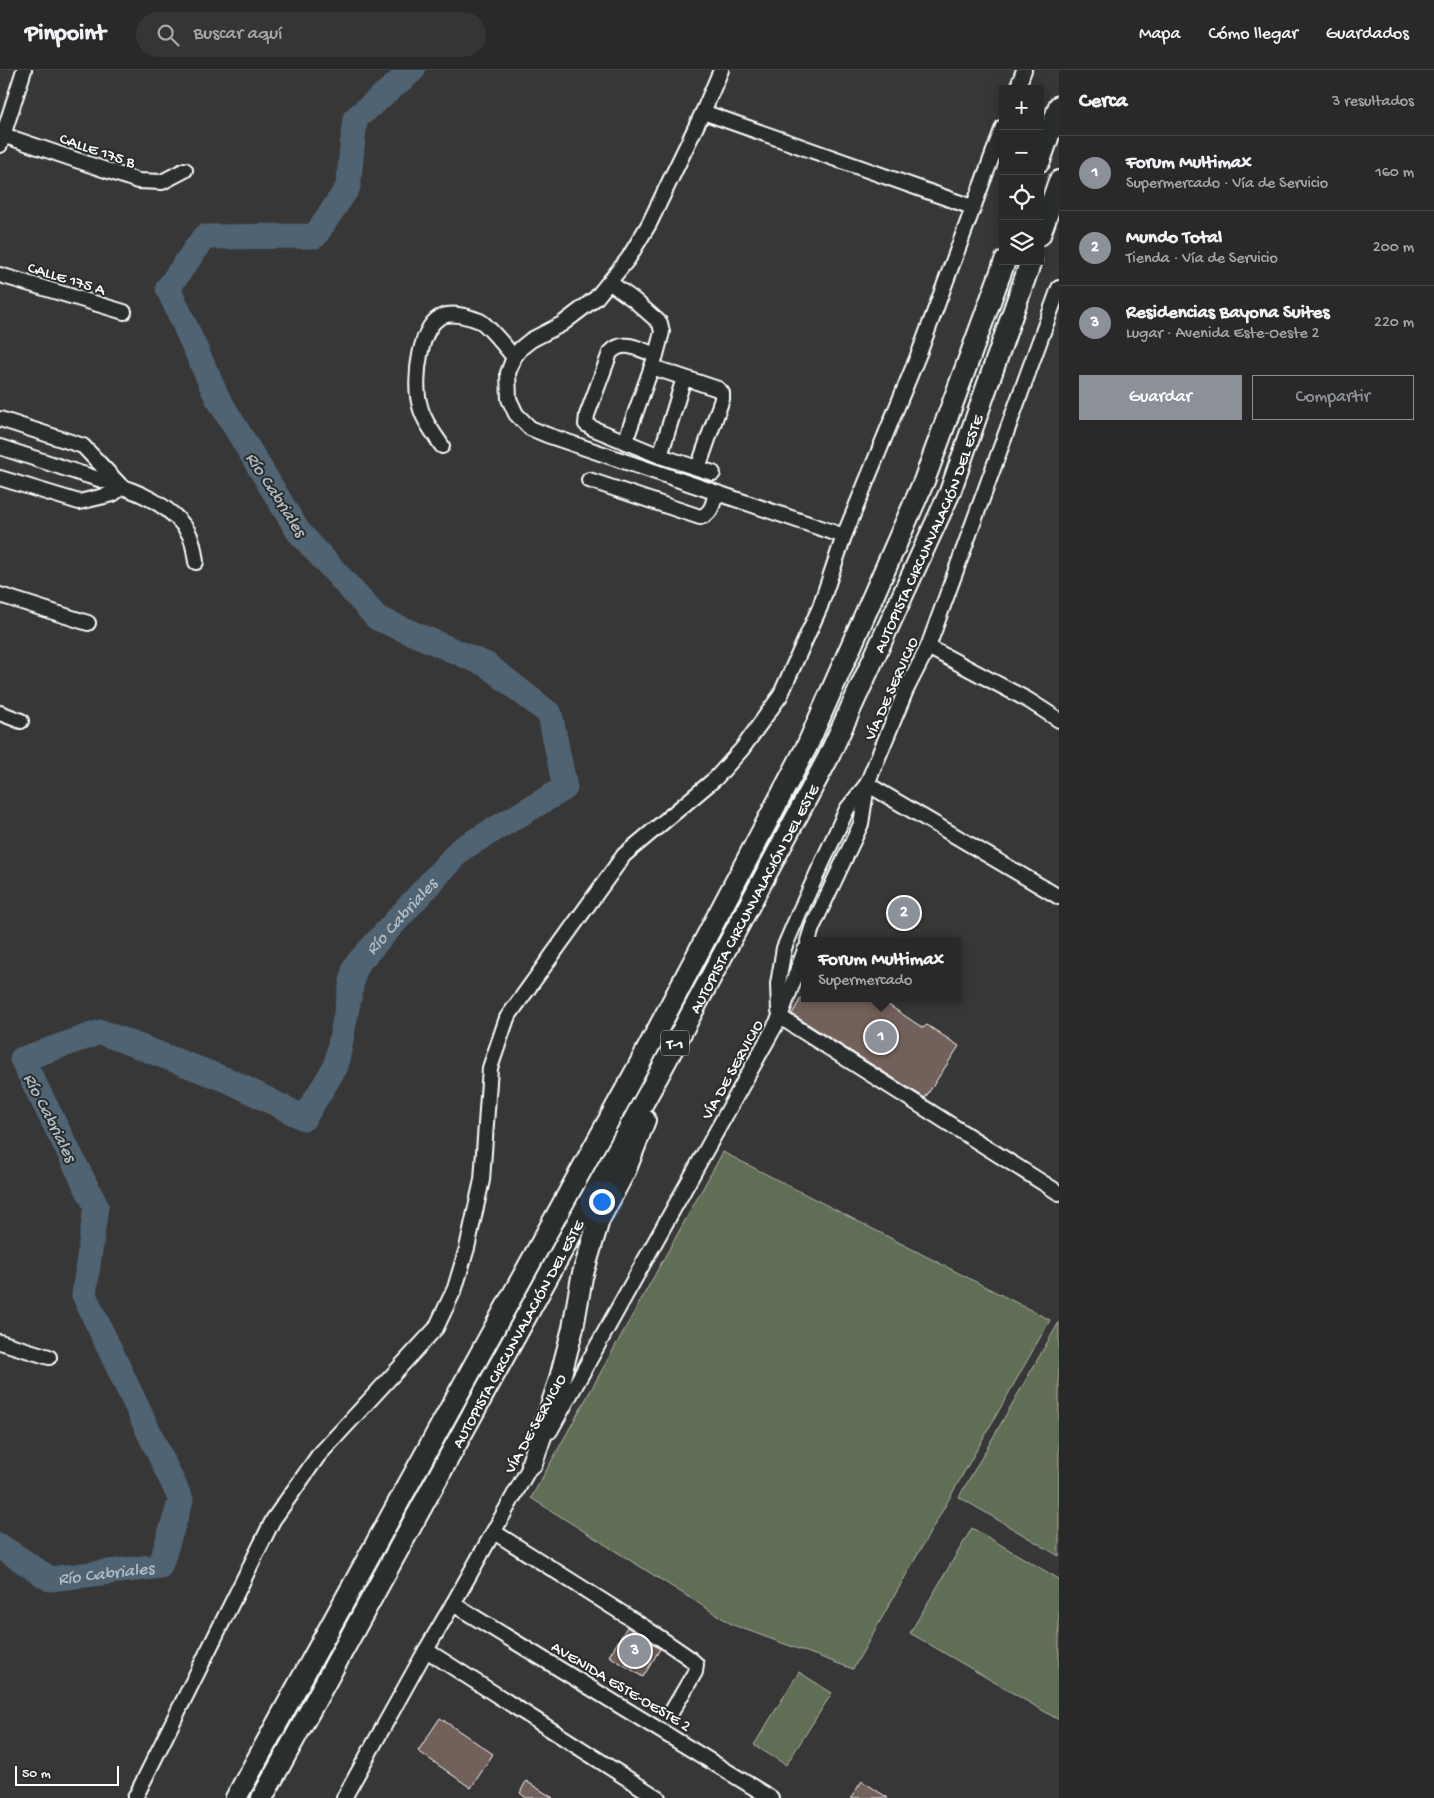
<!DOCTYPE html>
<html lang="es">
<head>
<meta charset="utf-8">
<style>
	:root { --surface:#2a2929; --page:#363535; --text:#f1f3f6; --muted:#a5a6a8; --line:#464546; --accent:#8c9099 }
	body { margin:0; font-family:"Gochi Hand",sans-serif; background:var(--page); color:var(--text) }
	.controls { position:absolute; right:15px; top:15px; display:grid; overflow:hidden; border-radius:0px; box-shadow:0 2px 12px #0003 }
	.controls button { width:45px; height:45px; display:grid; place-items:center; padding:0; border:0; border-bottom:1px solid var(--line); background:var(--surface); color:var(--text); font:25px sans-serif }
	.scale { position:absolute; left:15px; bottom:12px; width:104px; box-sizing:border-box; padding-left:5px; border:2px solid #fff; border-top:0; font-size:14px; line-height:18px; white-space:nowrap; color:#fff; -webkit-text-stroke:4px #2a2d2e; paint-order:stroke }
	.you { position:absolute; left:601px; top:1131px; width:18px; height:18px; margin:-12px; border:4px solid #fff; border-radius:50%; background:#1a73e8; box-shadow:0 0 0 8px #1a73e833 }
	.badge { display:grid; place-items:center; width:32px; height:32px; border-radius:50%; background:var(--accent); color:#fff; font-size:16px; font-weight:700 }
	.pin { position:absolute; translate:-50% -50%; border:2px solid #fff; box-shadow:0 1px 5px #0006 }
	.popup { position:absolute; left:801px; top:867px; width:160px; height:65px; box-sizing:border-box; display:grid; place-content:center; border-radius:0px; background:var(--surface); filter:drop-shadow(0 1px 4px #0005); font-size:16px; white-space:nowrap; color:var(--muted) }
	.popup b { font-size:19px; color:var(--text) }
	.popup::after { content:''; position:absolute; left:50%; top:100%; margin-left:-10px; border:10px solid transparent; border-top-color:var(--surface) }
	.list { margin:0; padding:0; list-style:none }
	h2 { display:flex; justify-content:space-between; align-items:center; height:65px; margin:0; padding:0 20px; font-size:21px }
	h2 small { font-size:16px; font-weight:400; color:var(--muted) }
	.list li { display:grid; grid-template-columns:32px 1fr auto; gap:15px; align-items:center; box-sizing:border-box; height:75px; padding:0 20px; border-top:1px solid var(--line) }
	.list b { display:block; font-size:19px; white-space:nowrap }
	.list p { margin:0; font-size:16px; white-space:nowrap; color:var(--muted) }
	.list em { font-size:16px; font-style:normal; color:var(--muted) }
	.actions { display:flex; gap:10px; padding:15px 20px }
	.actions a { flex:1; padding:11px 0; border:1px solid var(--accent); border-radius:0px; text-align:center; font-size:18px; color:var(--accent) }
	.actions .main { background:var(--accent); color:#fff }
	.icon { flex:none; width:28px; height:28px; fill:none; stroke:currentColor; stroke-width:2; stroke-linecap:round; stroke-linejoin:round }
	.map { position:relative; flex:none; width:1059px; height:1728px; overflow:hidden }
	header { display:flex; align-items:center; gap:30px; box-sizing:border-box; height:70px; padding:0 25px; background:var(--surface); border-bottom:1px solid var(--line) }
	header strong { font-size:24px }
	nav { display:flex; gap:28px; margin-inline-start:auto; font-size:18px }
	.search { width:350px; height:45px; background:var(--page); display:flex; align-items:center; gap:12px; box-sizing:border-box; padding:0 18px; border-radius:28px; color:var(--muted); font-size:19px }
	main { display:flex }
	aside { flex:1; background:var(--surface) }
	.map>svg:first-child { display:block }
	.green { fill:#616e55; stroke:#b0b6aa }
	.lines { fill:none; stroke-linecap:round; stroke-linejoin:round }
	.river { stroke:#506373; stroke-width:25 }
	.building { fill:#72605a; stroke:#fff }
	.minor-casing { stroke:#fff; stroke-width:18 }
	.highway-casing { stroke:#fff; stroke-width:24 }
	.minor { stroke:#2a2d2e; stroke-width:14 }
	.highway { stroke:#2a2d2e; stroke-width:20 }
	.labels { text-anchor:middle; stroke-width:4; stroke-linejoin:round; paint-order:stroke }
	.shield { fill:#2a2d2e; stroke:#bfc0c0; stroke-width:1 }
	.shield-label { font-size:15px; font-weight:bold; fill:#fff }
	.street-label { font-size:16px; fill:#fff; stroke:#2a2d2e }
	.water-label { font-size:18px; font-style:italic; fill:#b0b9c0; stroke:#2a2d2e }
</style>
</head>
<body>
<header>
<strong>Pinpoint</strong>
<div class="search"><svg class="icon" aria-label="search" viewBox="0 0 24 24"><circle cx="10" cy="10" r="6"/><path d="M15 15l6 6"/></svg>Buscar aquí</div>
<nav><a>Mapa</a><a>Cómo llegar</a><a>Guardados</a></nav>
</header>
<main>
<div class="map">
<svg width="1059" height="1728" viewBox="0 0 1059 1728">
	<rect width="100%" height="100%" fill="#383737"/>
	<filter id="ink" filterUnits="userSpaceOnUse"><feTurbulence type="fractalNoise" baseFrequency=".02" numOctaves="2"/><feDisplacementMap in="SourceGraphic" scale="10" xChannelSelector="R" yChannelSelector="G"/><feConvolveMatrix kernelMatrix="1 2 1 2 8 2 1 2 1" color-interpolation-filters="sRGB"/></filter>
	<g filter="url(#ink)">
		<!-- green -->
		<g class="green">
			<path d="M 723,1082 L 1050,1250 L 853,1599 L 733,1555 L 531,1428 Z"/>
			<path d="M 1059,1252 L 1059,1486 L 959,1427 Z"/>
			<path d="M 972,1458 L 1059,1509 L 1059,1650 L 910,1563 Z"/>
			<path d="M 799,1602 L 832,1623 L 786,1695 L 754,1675 Z"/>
		</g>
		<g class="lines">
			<!-- river -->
			<path class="river" id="s1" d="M 0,1476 L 50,1509 L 160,1496 L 181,1430 L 84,1225 L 96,1136 L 22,989 L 101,962 L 232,1012 L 304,1048 L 336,996 L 355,896 L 461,779 L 565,718 L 550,644 L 487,595 L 377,548 L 298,461 L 217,327 L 168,218 L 204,167 L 315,166 L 348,117 L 355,49 L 413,0"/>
		</g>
		<!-- building -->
		<g class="building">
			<path d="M 801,928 L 878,928 L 923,958 L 927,955 L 959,976 L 925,1028 L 792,944 Z"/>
			<path d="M 627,1557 L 660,1579 L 643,1607 L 609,1586 Z"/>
			<path d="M 440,1648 L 493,1684 L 471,1718 L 418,1681 Z"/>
			<path d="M 526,1711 L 553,1728 L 526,1728 L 520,1723 Z"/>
			<path d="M 862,1711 L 888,1728 L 851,1728 Z"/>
		</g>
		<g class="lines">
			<defs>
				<g id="minor">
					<path d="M 721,0 L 703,42 L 649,154 L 628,189 L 596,228 L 562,254 L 531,270 L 521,278 L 514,287 L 508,303 L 509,329 L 516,344 L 530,358 L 547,365 L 844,466"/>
					<path d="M 1017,19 L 1024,0"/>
					<path d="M 703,42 L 972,137"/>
					<path d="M 0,64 L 138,111 L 162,112 L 185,100"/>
					<path d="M 0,75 L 24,0"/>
					<path d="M 0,205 L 124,242"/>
					<path d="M 609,212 L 634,230 L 660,253 L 662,262 L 656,285 L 625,372"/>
					<path d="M 656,285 C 640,280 623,268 610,283 L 587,345 L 586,354 L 592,358 L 660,386 L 713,403"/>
					<path d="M 652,297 L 718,319 L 722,323 L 722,329 L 698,398"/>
					<path d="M 0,349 L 83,376 L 119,414"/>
					<path d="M 442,376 C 433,362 422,349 419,332 C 414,311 419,254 443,246 C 453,242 470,247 480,251 C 488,255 507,279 514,287"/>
					<path d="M 0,377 C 25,385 51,394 76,402 C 113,414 159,424 184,456 C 193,467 194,479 196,492"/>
					<path d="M 660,386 L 684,308"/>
					<path d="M 0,408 L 79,432 L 113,424 L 122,417"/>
					<path d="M 589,410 L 700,447 C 712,444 713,433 716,423"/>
					<path d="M 0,525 L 88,553"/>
					<path d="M 928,577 L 1028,630 L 1059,650"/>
					<path d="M 0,643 L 21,651"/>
					<path d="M 867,714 L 1059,827"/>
					<path d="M 808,871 L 812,858 L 861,754 L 867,715"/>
					<path d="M 779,941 L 778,914 L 784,878 L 799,843 L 847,739 L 867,714 L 906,620 L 928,577 L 1059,218"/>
					<path d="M 780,947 L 1059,1123"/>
					<path d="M 0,1272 L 49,1287"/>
					<path d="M 550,1361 L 780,947 L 805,880"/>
					<path d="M 494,1462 L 644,1557 L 688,1587 L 696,1594 L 695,1602 L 672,1641"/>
					<path d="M 453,1534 L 771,1728"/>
					<path d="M 426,1580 L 658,1728"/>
					<path d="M 135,1728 L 273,1450 L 318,1386 L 436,1258 L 455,1218 L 467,1178 L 482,1110 L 490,998 L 507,948 L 624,785 L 716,708 L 742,679 L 780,626 L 820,537 L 844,466 L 920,281 L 1003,57"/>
					<path d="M 344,1728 L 426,1580 L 453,1534 L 536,1386"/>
				</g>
				<g id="highway">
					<path d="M 1040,91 L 1059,36"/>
					<path d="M 1040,165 L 1059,111"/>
					<path d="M 532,1393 L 559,1312 L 573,1258 L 582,1207 L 599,1150 L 626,1099 L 645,1050"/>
					<path d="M 236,1728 L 638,997 L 807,676 L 924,411 L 1005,191"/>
					<path id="s2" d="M 262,1728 L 659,1004 L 828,688 L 950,422 L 1031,191"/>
				</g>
			</defs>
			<!-- minor casing -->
			<use href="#minor" class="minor-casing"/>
			<!-- highway casing -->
			<use href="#highway" class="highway-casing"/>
			<!-- minor -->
			<use href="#minor" class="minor"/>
			<!-- highway -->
			<use href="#highway" class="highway"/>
		</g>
	</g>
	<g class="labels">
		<!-- shield labels -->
		<rect class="shield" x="661" y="960.5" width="28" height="25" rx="4"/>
		<g class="shield-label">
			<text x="675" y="978">T-1</text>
		</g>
		<!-- street labels -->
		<g class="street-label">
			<text transform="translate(98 79) rotate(19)" y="6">CALLE 175 B</text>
			<text transform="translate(67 207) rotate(17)" y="6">CALLE 175 A</text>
			<text dy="6" stroke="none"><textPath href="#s2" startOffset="1430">AUTOPISTA CIRCUNVALACIÓN DEL ESTE</textPath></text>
			<text transform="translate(890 618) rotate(-66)" y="6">VÍA DE SERVICIO</text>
			<text dy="6" stroke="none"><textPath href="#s2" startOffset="1025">AUTOPISTA CIRCUNVALACIÓN DEL ESTE</textPath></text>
			<text transform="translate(731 999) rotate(-61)" y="6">VÍA DE SERVICIO</text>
			<text dy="6" stroke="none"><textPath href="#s2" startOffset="530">AUTOPISTA CIRCUNVALACIÓN DEL ESTE</textPath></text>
			<text transform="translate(534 1353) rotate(-61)" y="6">VÍA DE SERVICIO</text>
			<text transform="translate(622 1615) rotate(31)" y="6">AVENIDA ESTE-OESTE 2</text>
		</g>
		<!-- water labels -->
		<g class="water-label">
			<text transform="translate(277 424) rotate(57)" y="6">Río Cabriales</text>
			<text dy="6" stroke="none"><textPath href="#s1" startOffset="1256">Río Cabriales</textPath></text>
			<text transform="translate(51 1047) rotate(63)" y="6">Río Cabriales</text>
			<text dy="6" stroke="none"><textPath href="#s1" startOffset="116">Río Cabriales</textPath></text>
		</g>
	</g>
</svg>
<div class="controls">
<button>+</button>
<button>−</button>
<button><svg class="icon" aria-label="locate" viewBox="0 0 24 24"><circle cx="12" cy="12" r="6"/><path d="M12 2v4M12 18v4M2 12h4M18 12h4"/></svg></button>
<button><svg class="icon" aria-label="layers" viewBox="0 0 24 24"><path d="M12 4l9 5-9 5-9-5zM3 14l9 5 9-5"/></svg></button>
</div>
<div class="scale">50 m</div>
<div class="you"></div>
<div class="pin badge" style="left:881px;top:967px">1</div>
<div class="popup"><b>Forum Multimax</b>Supermercado</div>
<div class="pin badge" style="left:904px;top:843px">2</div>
<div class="pin badge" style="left:635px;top:1581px">3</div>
</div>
<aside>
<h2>Cerca<small>3 resultados</small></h2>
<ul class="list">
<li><span class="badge">1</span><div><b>Forum Multimax</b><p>Supermercado · Vía de Servicio</p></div><em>160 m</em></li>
<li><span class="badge">2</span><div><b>Mundo Total</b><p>Tienda · Vía de Servicio</p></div><em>200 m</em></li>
<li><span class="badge">3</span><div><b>Residencias Bayona Suites</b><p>Lugar · Avenida Este-Oeste 2</p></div><em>220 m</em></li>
</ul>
<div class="actions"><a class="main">Guardar</a><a>Compartir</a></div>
</aside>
</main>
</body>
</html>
